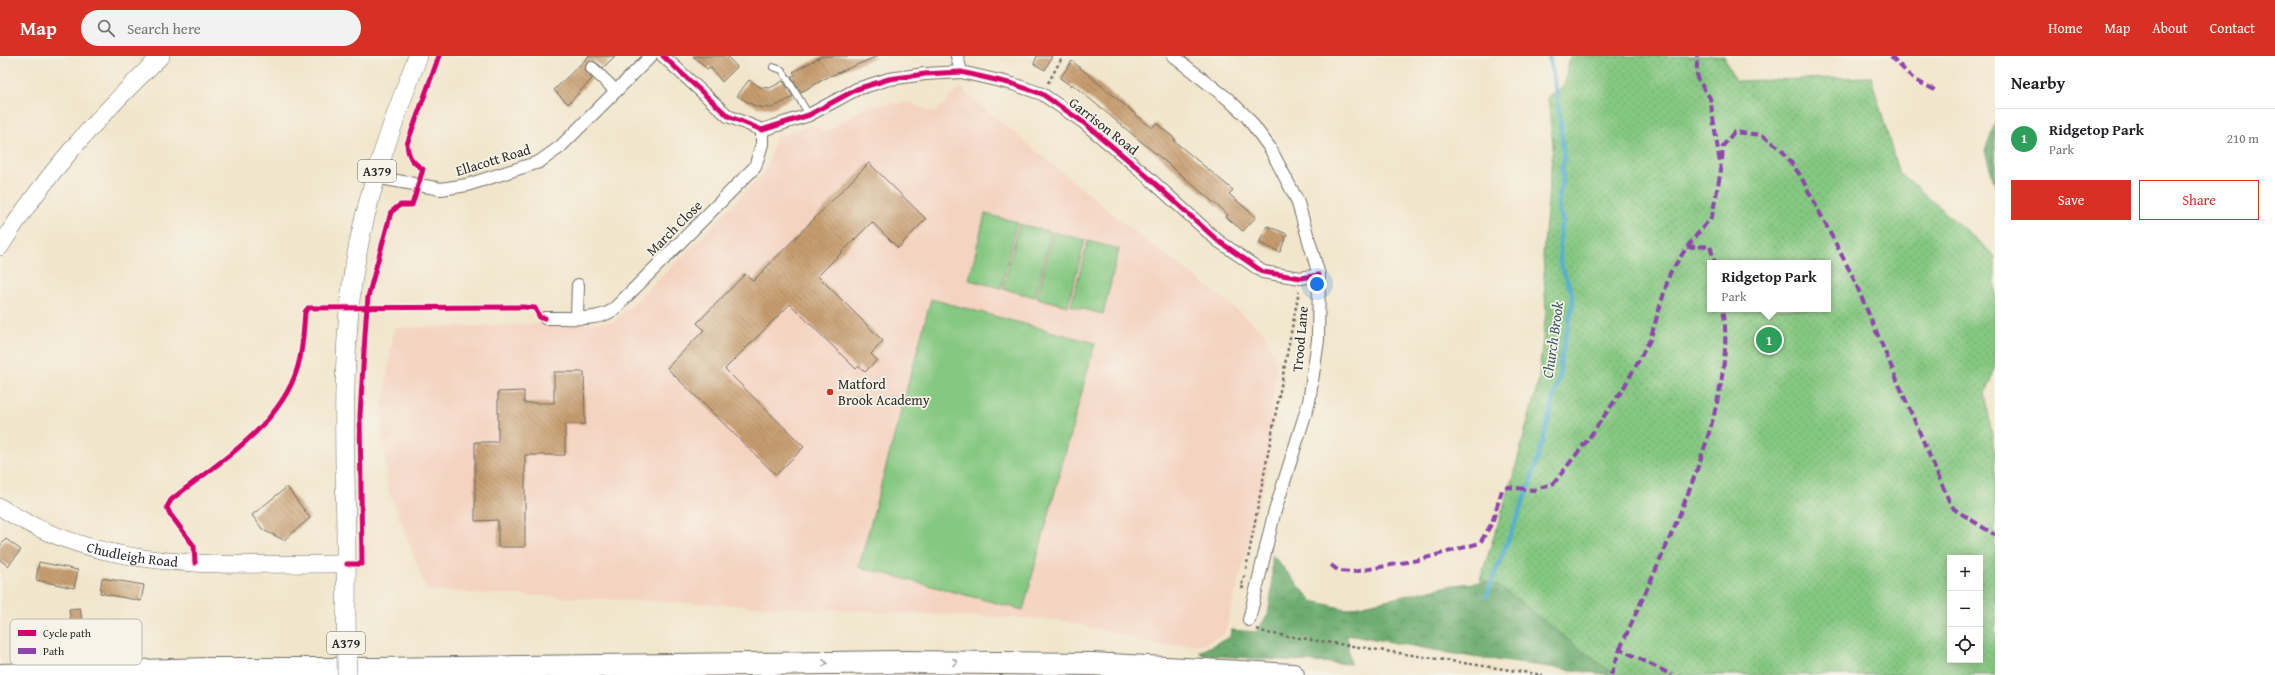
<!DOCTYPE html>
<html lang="en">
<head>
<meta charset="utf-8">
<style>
	:root { --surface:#fff; --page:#f2f2f2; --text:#202124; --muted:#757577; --line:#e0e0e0; --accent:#d93025 }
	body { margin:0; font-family:"Gentium Book Plus",serif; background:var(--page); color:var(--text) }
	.controls { position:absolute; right:12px; bottom:12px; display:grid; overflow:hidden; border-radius:0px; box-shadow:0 2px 10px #0003 }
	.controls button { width:36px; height:36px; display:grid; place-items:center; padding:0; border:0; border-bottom:1px solid var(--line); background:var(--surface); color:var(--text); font:20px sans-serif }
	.you { position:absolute; left:1317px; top:228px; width:14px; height:14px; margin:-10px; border:3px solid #fff; border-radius:50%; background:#1a73e8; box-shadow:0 0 0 6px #1a73e833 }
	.badge { display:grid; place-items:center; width:26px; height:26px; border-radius:50%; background:var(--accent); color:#fff; font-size:13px; font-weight:700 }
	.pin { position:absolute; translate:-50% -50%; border:2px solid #fff; box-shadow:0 1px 4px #0006 }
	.popup { position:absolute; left:1707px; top:204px; width:124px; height:52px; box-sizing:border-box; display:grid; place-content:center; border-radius:0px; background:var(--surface); filter:drop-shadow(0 1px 3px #0005); font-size:13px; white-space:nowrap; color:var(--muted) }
	.popup b { font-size:15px; color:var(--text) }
	.popup::after { content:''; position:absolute; left:50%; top:100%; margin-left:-8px; border:8px solid transparent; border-top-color:var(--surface) }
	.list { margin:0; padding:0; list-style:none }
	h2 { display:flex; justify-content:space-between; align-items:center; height:52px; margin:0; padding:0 16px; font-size:17px }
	h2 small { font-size:13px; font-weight:400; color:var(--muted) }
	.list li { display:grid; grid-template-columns:26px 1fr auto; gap:12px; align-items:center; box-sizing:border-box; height:60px; padding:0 16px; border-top:1px solid var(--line) }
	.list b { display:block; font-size:15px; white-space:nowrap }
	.list p { margin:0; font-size:13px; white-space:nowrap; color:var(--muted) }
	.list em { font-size:13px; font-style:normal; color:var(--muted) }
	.actions { display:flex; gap:8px; padding:12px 16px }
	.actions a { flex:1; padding:9px 0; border:1px solid var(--accent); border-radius:0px; text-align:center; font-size:14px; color:var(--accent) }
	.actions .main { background:var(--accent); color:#fff }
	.icon { flex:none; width:22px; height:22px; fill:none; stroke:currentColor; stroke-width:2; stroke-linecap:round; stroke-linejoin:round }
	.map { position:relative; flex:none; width:1995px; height:619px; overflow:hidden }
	header { display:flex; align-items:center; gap:24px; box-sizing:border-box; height:56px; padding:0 20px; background:var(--accent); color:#fff }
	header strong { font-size:19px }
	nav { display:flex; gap:22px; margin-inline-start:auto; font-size:14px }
	.search { width:280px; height:36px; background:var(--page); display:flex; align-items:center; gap:10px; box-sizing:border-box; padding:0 14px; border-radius:22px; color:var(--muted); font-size:15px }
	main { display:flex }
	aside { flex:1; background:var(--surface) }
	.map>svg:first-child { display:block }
	.built { fill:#f4d3c1 }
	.forest { fill:url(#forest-crowns); stroke:#4c6c4d }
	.park { fill:url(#park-dots); stroke:#587a56; fill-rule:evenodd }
	.garden { fill:#85c881; stroke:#587a56 }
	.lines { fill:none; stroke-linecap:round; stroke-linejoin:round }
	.stream { stroke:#54aed2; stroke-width:4.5 }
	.building { fill:url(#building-back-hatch) }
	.lane-casing { stroke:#706c63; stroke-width:8 }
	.street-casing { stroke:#706c63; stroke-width:14 }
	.secondary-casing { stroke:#706c63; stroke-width:18 }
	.primary-casing { stroke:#706c63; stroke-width:20 }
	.highway-casing { stroke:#706c63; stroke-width:24 }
	.path { stroke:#706c63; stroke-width:2.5; stroke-dasharray:3 3; stroke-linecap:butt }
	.lane { stroke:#fff; stroke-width:6 }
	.street { stroke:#fff; stroke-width:12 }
	.secondary { stroke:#fff; stroke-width:17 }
	.primary { stroke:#fff; stroke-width:19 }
	.highway { stroke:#fff; stroke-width:22 }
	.primary-bridge-casing { stroke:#706c63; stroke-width:20; stroke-linecap:butt }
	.primary-bridge { stroke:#fff; stroke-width:19 }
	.quiet { stroke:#8e44ad; stroke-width:4; stroke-dasharray:8 4; stroke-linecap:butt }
	.cycleway-casing { stroke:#f7f3e8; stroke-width:8 }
	.cycleway { stroke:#d6006c; stroke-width:5 }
	.oneway { stroke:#a0a0a0 }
	.poi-dot { fill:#c8321e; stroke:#f7f3e8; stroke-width:1.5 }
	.labels { text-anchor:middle; stroke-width:3.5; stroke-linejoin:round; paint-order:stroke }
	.shield { fill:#f7f3e8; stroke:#686764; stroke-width:1 }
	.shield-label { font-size:13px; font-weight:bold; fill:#2b2b2b }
	.street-label { font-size:14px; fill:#2b2b2b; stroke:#f7f3e8 }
	.poi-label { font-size:14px; fill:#2b2b2b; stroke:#f7f3e8; text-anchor:start }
	.water-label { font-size:15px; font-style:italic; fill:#395965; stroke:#f7f3e8 }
	.key { fill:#f7f3e8; stroke:#bab7af; stroke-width:1 }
	.key-label { font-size:11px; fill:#2b2b2b }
</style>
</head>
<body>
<header>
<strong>Map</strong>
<div class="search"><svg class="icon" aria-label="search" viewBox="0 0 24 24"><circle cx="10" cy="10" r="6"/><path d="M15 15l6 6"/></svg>Search here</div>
<nav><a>Home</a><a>Map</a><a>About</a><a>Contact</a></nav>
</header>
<main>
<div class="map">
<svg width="1995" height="619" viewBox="0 0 1995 619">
	<defs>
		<pattern id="forest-crowns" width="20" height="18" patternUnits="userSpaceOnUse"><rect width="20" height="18" fill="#6cac6f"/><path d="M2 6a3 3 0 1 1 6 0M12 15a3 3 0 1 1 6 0" fill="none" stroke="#598c5b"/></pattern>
		<pattern id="park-dots" width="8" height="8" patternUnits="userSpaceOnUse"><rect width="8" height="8" fill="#85c881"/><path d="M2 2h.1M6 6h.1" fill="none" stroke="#6da36a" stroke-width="1.8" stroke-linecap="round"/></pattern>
		<pattern id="building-back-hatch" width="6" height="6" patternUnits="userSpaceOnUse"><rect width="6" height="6" fill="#c79d70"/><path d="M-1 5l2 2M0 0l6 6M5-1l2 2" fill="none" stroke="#a2805c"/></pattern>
	</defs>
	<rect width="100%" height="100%" fill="#f7f3e8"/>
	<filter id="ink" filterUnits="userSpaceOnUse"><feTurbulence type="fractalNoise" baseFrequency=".025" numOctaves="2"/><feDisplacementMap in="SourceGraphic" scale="8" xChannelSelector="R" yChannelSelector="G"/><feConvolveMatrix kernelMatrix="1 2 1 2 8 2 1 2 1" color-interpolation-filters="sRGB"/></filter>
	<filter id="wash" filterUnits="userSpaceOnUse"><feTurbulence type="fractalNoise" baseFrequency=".012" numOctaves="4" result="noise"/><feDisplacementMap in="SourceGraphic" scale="16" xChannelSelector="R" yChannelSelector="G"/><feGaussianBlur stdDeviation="0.9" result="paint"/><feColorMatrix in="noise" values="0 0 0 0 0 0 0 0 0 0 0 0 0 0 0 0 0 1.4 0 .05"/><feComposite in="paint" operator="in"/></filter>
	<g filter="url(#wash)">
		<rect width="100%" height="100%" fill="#f1e6cc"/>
		<!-- built -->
		<path class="built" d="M 960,32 L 1131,173 L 1212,234 L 1264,276 L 1276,307 L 1268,413 L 1225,577 L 1205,588 L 1160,590 L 1119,578 L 1058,564 L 427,535 L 388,433 L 381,364 L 394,272 L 614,266 L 698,185 L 766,114 L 775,82 L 813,68 L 826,77 L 866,50 L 909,46 L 934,57 Z"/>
		<!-- forest -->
		<g class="forest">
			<path d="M 1995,67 L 1995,129 L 1985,95 Z"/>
			<path d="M 1272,499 L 1312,545 L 1346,553 L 1453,529 L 1496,525 L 1637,546 L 1611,619 L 1472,601 L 1347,578 L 1350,608 L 1202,599 L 1199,596 L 1230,581 L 1231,574 L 1256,576 L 1268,559 L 1272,533 Z"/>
		</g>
		<!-- park -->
		<path class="park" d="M 1570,0 L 1724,0 L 1735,25 L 1871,21 L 1898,115 L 1995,200 L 1995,313 L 1985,336 L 1995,399 L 1995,619 L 1618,619 C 1591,603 1566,582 1542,563 C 1524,549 1503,528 1480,524 L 1513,421 L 1538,327 L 1546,256 L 1543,199 L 1553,89 L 1548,42 L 1564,30 ZM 1710,207 L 1828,207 L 1828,253 L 1710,253 ZM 1950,502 L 1980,502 L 1980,604 L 1950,604 Z"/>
		<!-- garden -->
		<g class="garden">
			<path d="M 985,158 L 1017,166 L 1001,232 L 969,224 Z"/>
			<path d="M 1019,168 L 1051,176 L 1035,241 L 1003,233 Z"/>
			<path d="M 1053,176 L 1085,184 L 1068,250 L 1037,242 Z"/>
			<path d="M 1088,185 L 1119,193 L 1103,258 L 1071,250 Z"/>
			<path d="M 931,243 L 1095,287 L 1023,554 L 859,511 Z"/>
		</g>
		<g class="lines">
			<!-- stream -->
			<path class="stream" d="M 1486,541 L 1530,428 L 1543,385 L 1558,325 L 1561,318 L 1560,308 L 1573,246 L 1572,237 L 1560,206 L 1560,173 L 1563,166 L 1558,148 L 1563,121 L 1562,114 L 1564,103 L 1558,44 L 1549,0"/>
		</g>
		<g id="blocks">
			<!-- building -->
			<g class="building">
				<path d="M 589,0 L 615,0 L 603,12 L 594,5 L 587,7 L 585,14 L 592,23 L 568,48 L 554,34 Z"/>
				<path d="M 693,0 L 730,0 L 728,1 L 737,11 L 722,26 L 710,11 L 707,13 Z"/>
				<path d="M 822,0 L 878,0 L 830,20 L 801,36 L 791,21 L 795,19 L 793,16 Z"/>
				<path d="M 1037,0 L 1052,0 L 1045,14 L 1034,8 Z"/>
				<path d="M 1072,5 L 1152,72 L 1156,67 L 1175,83 L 1174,85 L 1233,134 L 1229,138 L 1256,161 L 1243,175 L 1226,161 L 1228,159 L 1191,127 L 1072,28 L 1071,30 L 1060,22 Z"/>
				<path d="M 749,24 L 760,31 L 770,32 L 783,25 L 793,41 L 772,52 L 757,51 L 737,40 Z"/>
				<path d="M 869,107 L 926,163 L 898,192 L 872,166 L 818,220 L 883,285 L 871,298 L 877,304 L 865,316 L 859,310 L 856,313 L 790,248 L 725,313 L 804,391 L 776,419 L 667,312 L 704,274 L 697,267 L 745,218 L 753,225 Z"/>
				<path d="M 1267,170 L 1287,178 L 1280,196 L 1259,187 Z"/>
				<path d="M 554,316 L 584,316 L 585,368 L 565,368 L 565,399 L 525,399 L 525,491 L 498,491 L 498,464 L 475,465 L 475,386 L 498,386 L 498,336 L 524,335 L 524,347 L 554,347 Z"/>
				<path d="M 287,431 L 310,462 L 284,484 L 263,474 L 252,459 Z"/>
				<path d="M 6,483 L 21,494 L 8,510 L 0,504 L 0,490 Z"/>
				<path d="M 39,506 L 78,514 L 74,532 L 36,524 Z"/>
				<path d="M 102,522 L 144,529 L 141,545 L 100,537 Z"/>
				<path d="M 80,552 L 82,566 L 71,567 L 69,553 Z"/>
			</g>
		</g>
	</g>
	<g filter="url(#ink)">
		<use href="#blocks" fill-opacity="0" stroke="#706c63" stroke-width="1"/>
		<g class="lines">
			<defs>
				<path id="lane" d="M 773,11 L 782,14 L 809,59"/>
				<g id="street">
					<path d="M 663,0 L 728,60 L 762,74 L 809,59 L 857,33 L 889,23 L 925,18 L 961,16 L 1013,28 L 1042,38 L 1083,66 L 1139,113 L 1217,184 L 1263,216 L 1301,222 L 1319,219"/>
					<path d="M 957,0 L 961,16"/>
					<path d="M 1173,0 L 1228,43 L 1247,61 L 1270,92 L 1297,144 L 1319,219 L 1318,284 L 1309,346 L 1274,458 L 1249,564"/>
					<path d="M 592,12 L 616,35"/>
					<path d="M 375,121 L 441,133 L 467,129 L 539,106 L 560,91 L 651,0"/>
					<path d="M 577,261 L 578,229"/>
					<path d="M 545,262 C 566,261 596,266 613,254 L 755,111 L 762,88 L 762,74"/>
				</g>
				<g id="secondary">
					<path d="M 0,191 C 44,119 101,58 161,0"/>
					<path id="s1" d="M 0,451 C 106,520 226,507 347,508"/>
				</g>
				<path id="primary" d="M 346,554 C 348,448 339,340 351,235 C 361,154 389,75 418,0"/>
				<path id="highway" d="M 2,619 L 209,613 L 375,613 L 900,606 L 1092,608 L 1293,619"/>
			</defs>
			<!-- lane casing -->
			<use href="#lane" class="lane-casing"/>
			<!-- street casing -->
			<use href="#street" class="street-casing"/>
			<!-- secondary casing -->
			<use href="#secondary" class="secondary-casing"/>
			<!-- primary casing -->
			<use href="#primary" class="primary-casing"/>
			<!-- highway casing -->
			<use href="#highway" class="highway-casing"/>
			<!-- path -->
			<g class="path">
				<path d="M 1048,27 L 1063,0"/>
				<path d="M 1246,513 L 1299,235"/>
				<path d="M 1244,532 L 1241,531 L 1245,518"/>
				<path d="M 1257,573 L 1267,577 L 1543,619"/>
			</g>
			<!-- lane -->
			<use href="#lane" class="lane"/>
			<!-- street -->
			<use href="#street" class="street"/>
			<!-- secondary -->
			<use href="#secondary" class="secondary"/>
			<!-- primary -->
			<use href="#primary" class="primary"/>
			<!-- highway -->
			<use href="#highway" class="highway"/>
			<defs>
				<path id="primary-bridge" d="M 346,554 L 347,619"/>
			</defs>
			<!-- primary-bridge casing -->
			<use href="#primary-bridge" class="primary-bridge-casing"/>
			<!-- primary-bridge -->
			<use href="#primary-bridge" class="primary-bridge"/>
			<!-- quiet -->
			<g class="quiet">
				<path d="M 1891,0 L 1913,23 L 1937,35"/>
				<path d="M 1722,104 L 1723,90 L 1734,76 L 1762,79 L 1781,93 L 1800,119 L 1852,219 L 1949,445 L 1954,453 L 1995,479"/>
				<path d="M 1687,191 L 1710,190 L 1715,207"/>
				<path d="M 1331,509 L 1339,515 L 1353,516 L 1418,504 L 1480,487 L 1492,467 L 1502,434 L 1508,431 L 1534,434 L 1554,427 L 1586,386 L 1623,333 L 1650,284 L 1670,217 L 1687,191 L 1712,160 L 1721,114 L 1710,42 L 1697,22 L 1697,0"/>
				<path d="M 1620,593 C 1659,503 1740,350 1723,253"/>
				<path d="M 1611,619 L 1620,593 L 1672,619"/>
			</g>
			<defs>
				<g id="cycleway">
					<path d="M 663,0 L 728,60 L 762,74 L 809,59 L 857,33 L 889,23 L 925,18 L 961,16 L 1013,28 L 1042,38 L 1083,66 L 1139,113 L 1217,184 L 1263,216 L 1301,222 L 1319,219"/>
					<path d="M 195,507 L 194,490 L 170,458 L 167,451 L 171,444 C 218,406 287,367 300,302 C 303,287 304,271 305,256 L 308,252 L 523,251 L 535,252 L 540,262 L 545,262"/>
					<path d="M 347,508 L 362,508 L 360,359 L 366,263 L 368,241 L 391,156 L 400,149 L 412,149 L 423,113 C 412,106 408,101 407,88 L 439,0"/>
				</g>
			</defs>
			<!-- cycleway casing -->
			<use href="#cycleway" class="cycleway-casing"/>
			<!-- cycleway -->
			<use href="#cycleway" class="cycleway"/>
		</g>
		<!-- one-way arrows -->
		<defs><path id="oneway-chevron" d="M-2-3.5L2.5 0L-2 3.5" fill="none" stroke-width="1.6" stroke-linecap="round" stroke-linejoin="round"/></defs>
		<g class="oneway">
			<use href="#oneway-chevron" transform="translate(955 606) rotate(1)"/>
			<use href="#oneway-chevron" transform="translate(825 607) rotate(-1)"/>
		</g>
	</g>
	<!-- markers -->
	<circle class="poi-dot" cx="830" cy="336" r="4"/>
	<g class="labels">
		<!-- shield labels -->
		<g class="shield">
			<rect x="358" y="104" width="38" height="22" rx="3"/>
			<rect x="327" y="576" width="38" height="22" rx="3"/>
		</g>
		<g class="shield-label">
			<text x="377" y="120">A379</text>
			<text x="346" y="592">A379</text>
		</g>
		<!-- street labels -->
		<g class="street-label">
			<text transform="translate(1104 70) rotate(38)" y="5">Garrison Road</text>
			<text transform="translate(493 104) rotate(-17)" y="5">Ellacott Road</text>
			<text transform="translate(674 172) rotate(-45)" y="5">March Close</text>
			<text transform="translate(1300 283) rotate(-85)" y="5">Trood Lane</text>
			<text dy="5" stroke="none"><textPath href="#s1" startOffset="142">Chudleigh Road</textPath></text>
		</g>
		<!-- poi labels -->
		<g class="poi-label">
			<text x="838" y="333">Matford<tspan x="838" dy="16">Brook Academy</tspan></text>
		</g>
		<!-- water labels -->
		<g class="water-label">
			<text transform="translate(1553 284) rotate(-82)" y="5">Church Brook</text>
		</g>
	</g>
	<!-- legend -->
	<rect x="10" y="563" width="132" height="46" rx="6" class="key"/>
	<rect x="18" y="574" width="18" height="6" fill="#d6006c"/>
	<rect x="18" y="592" width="18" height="6" fill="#8e44ad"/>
	<g class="key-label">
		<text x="43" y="581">Cycle path</text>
		<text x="43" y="599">Path</text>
	</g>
</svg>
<div class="controls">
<button>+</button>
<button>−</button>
<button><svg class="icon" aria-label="locate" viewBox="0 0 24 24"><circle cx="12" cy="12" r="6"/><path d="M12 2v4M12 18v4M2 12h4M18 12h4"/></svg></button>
</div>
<div class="you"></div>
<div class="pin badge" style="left:1769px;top:284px;background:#2e9e5b">1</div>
<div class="popup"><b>Ridgetop Park</b>Park</div>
</div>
<aside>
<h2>Nearby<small></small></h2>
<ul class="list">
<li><span class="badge" style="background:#2e9e5b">1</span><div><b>Ridgetop Park</b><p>Park</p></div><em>210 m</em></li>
</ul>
<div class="actions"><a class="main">Save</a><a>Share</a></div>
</aside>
</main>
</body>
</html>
